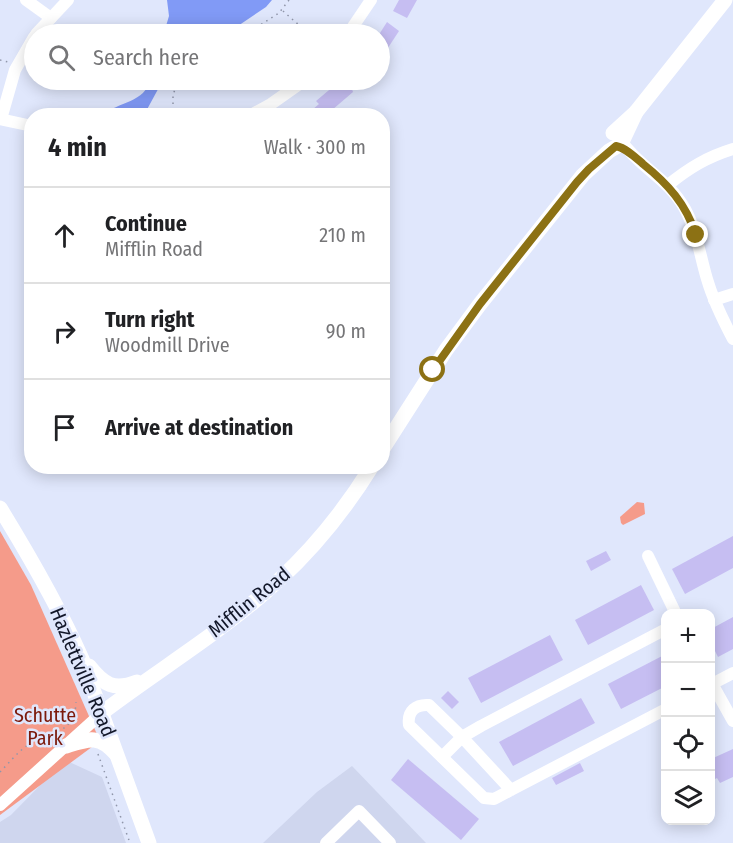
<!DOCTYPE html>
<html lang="en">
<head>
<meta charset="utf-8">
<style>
	:root { --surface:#fff; --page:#f6f6f6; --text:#202124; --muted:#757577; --line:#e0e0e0 }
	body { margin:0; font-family:"Fira Sans Condensed",sans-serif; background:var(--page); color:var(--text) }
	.controls { position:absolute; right:18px; bottom:18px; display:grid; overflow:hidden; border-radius:12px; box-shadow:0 3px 15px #0003 }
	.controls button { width:54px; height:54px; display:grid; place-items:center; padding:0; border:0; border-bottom:2px solid var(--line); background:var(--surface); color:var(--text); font:30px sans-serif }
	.stop { position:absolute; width:18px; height:18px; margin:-14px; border:4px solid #8c7114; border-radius:50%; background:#fff }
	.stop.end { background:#8c7114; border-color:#fff; box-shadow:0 2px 6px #0008 }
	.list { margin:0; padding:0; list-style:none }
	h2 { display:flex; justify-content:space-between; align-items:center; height:78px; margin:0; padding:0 24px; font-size:26px }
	h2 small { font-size:20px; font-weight:400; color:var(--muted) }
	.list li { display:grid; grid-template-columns:39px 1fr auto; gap:18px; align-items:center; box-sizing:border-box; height:96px; padding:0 24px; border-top:2px solid var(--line) }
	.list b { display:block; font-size:22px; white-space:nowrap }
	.list p { margin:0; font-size:20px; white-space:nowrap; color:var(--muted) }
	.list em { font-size:20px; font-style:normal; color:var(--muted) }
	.icon { flex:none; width:33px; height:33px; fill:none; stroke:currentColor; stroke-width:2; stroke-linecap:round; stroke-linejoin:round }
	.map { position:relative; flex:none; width:733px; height:843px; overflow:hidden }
	.search { position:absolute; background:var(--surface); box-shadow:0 3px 15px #0003; left:24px; top:24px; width:366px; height:66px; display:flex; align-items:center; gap:15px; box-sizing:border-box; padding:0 21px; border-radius:33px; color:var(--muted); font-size:22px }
	.panel { position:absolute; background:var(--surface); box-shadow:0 3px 15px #0003; left:24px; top:108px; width:366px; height:366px; border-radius:24px }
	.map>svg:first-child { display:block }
	.built { fill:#cfd6ee }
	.green { fill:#f59b8a }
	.water { fill:#819af6 }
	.building { fill:#c6bef2 }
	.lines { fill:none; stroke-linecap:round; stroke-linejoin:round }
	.path { stroke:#9096aa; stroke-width:1.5; stroke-dasharray:1.5 4.5; stroke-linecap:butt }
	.minor { stroke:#fff; stroke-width:12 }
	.major { stroke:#fff; stroke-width:15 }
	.route { stroke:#8c7114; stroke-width:8 }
	.labels { text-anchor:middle; stroke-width:5; stroke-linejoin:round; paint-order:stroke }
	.street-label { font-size:20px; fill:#121729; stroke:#e0e7fc }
	.park-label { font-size:20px; fill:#7b190b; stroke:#e0e7fc }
</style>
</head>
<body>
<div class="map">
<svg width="733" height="843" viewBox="0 0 733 843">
	<rect width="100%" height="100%" fill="#e0e7fc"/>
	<!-- built -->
	<g class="built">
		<path d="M 65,760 L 102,777 L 126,843 L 0,843 L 0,822 L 11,815 Z"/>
		<path d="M 352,766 L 426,843 L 263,843 L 317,792 Z"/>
	</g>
	<!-- green -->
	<g class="green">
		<path d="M 637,502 L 644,503 L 645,514 L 623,525 L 621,523 L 620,517 Z"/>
		<path d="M 0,531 L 31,585 L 100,741 L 0,815 Z"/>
	</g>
	<!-- water -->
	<g class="water">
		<path d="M 167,0 L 272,0 L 266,7 L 226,34 L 147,34 C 152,24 155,26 166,26 L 169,16 Z"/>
		<path d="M 149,80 L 163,80 L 144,115 L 103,115 C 117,102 147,102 149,80 Z"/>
	</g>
	<!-- building -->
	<g class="building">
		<path d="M 399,0 L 417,0 L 407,18 L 393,11 Z"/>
		<path d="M 387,22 L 399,31 L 380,60 L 380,33 Z"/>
		<path d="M 341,80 L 363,80 L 352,89 L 353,92 L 325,116 L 305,116 L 319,104 L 316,101 Z"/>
		<path d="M 733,536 L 733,568 L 685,594 L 672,569 Z"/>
		<path d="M 606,551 L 611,560 L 591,571 L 586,561 Z"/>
		<path d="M 641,585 L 654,610 L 588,645 L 575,620 Z"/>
		<path d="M 733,617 L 733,649 L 718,657 L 711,643 L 711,629 Z"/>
		<path d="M 550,635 L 563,660 L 481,703 L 468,678 Z"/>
		<path d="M 666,654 L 666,686 L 621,709 L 608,684 Z"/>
		<path d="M 448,691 L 459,702 L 452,709 L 441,698 Z"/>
		<path d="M 581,698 L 595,723 L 513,766 L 499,742 Z"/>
		<path d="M 733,749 L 733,777 L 720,783 L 717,778 L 711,781 L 711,759 Z"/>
		<path d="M 408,759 L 479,819 L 461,840 L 391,780 Z"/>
		<path d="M 580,763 L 584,771 L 556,785 L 552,778 Z"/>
	</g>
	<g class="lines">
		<!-- path -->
		<g class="path">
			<path d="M 283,11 L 309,34"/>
			<path d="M 246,34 L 279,13 L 289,0"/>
			<path d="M 0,60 L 8,62"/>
			<path d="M 173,116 L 173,94 L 180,80"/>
			<path d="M 98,754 L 130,843"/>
			<path d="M 0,772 C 10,762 19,750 31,743 C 53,731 75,733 76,702"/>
		</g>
		<!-- minor -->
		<g class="minor">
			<path d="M 26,0 L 51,18"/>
			<path d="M 36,34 L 68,0"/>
			<path d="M 348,34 L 371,0"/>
			<path d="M 249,116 L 271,104 L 305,80"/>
			<path d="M 0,119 L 32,126"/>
			<path d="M 1,119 L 15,70 L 34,37"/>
			<path d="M 622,142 C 640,168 668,178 685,209 C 697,231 700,256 707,279 C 713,300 723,320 733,339"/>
			<path d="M 668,185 C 689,168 707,157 733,149"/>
			<path d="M 714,300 L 733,294"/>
			<path d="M 648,556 L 676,614"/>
			<path d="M 710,680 L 733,721"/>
			<path d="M 710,685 L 733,673"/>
			<path d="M 442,757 L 462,737 L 481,726 L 666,629"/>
			<path d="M 511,790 L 462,737 L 429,705 C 416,704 407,711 409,725 L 484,798 L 494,799 L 511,790 L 666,709"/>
			<path d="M 0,805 L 103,712"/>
			<path d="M 326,843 L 359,811 L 390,843"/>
		</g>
		<!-- major -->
		<g class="major">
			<path d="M 613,133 L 636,112 L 725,0"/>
			<path d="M 382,450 L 446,350 L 480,304 L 583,175 L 609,151 L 621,144 L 636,112"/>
			<path d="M 0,508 C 30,557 59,607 82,659 L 149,843"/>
			<path d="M 89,666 C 104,685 114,691 137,682"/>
			<path d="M 103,712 C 161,668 225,630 279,580 C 316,546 346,508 372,466"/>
			<path d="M 66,746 C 88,739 99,734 116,754"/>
		</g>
	</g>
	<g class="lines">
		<!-- route -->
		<path class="route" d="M 433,370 L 480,304 L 577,182 L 589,169 L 616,146 C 626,148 635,157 643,164 C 668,184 686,204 696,235"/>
	</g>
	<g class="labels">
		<!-- street labels -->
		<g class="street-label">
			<text transform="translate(249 602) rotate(-39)" y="7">Mifflin Road</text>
			<text transform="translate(83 672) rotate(67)" y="7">Hazlettville Road</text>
		</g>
		<!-- park labels -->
		<g class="park-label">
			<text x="45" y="722">Schutte<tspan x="45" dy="23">Park</tspan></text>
		</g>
	</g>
</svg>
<div class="controls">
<button>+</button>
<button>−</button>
<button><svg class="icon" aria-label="locate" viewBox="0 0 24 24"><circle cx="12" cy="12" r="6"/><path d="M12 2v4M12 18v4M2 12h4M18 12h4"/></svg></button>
<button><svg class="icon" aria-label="layers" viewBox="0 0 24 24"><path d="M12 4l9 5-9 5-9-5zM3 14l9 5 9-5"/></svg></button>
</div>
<div class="stop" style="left:433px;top:370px"></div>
<div class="stop end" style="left:696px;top:235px"></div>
<div class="search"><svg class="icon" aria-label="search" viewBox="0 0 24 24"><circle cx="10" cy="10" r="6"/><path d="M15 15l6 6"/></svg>Search here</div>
<section class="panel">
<h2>4 min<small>Walk · 300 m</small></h2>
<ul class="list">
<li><svg class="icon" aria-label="ahead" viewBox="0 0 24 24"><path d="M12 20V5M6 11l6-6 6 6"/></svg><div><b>Continue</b><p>Mifflin Road</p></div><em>210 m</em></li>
<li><svg class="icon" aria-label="right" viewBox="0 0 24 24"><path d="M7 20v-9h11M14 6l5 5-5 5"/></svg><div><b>Turn right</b><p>Woodmill Drive</p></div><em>90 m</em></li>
<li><svg class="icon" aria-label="arrive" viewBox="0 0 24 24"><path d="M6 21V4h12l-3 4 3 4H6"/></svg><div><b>Arrive at destination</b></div></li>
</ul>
</section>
</div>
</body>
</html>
